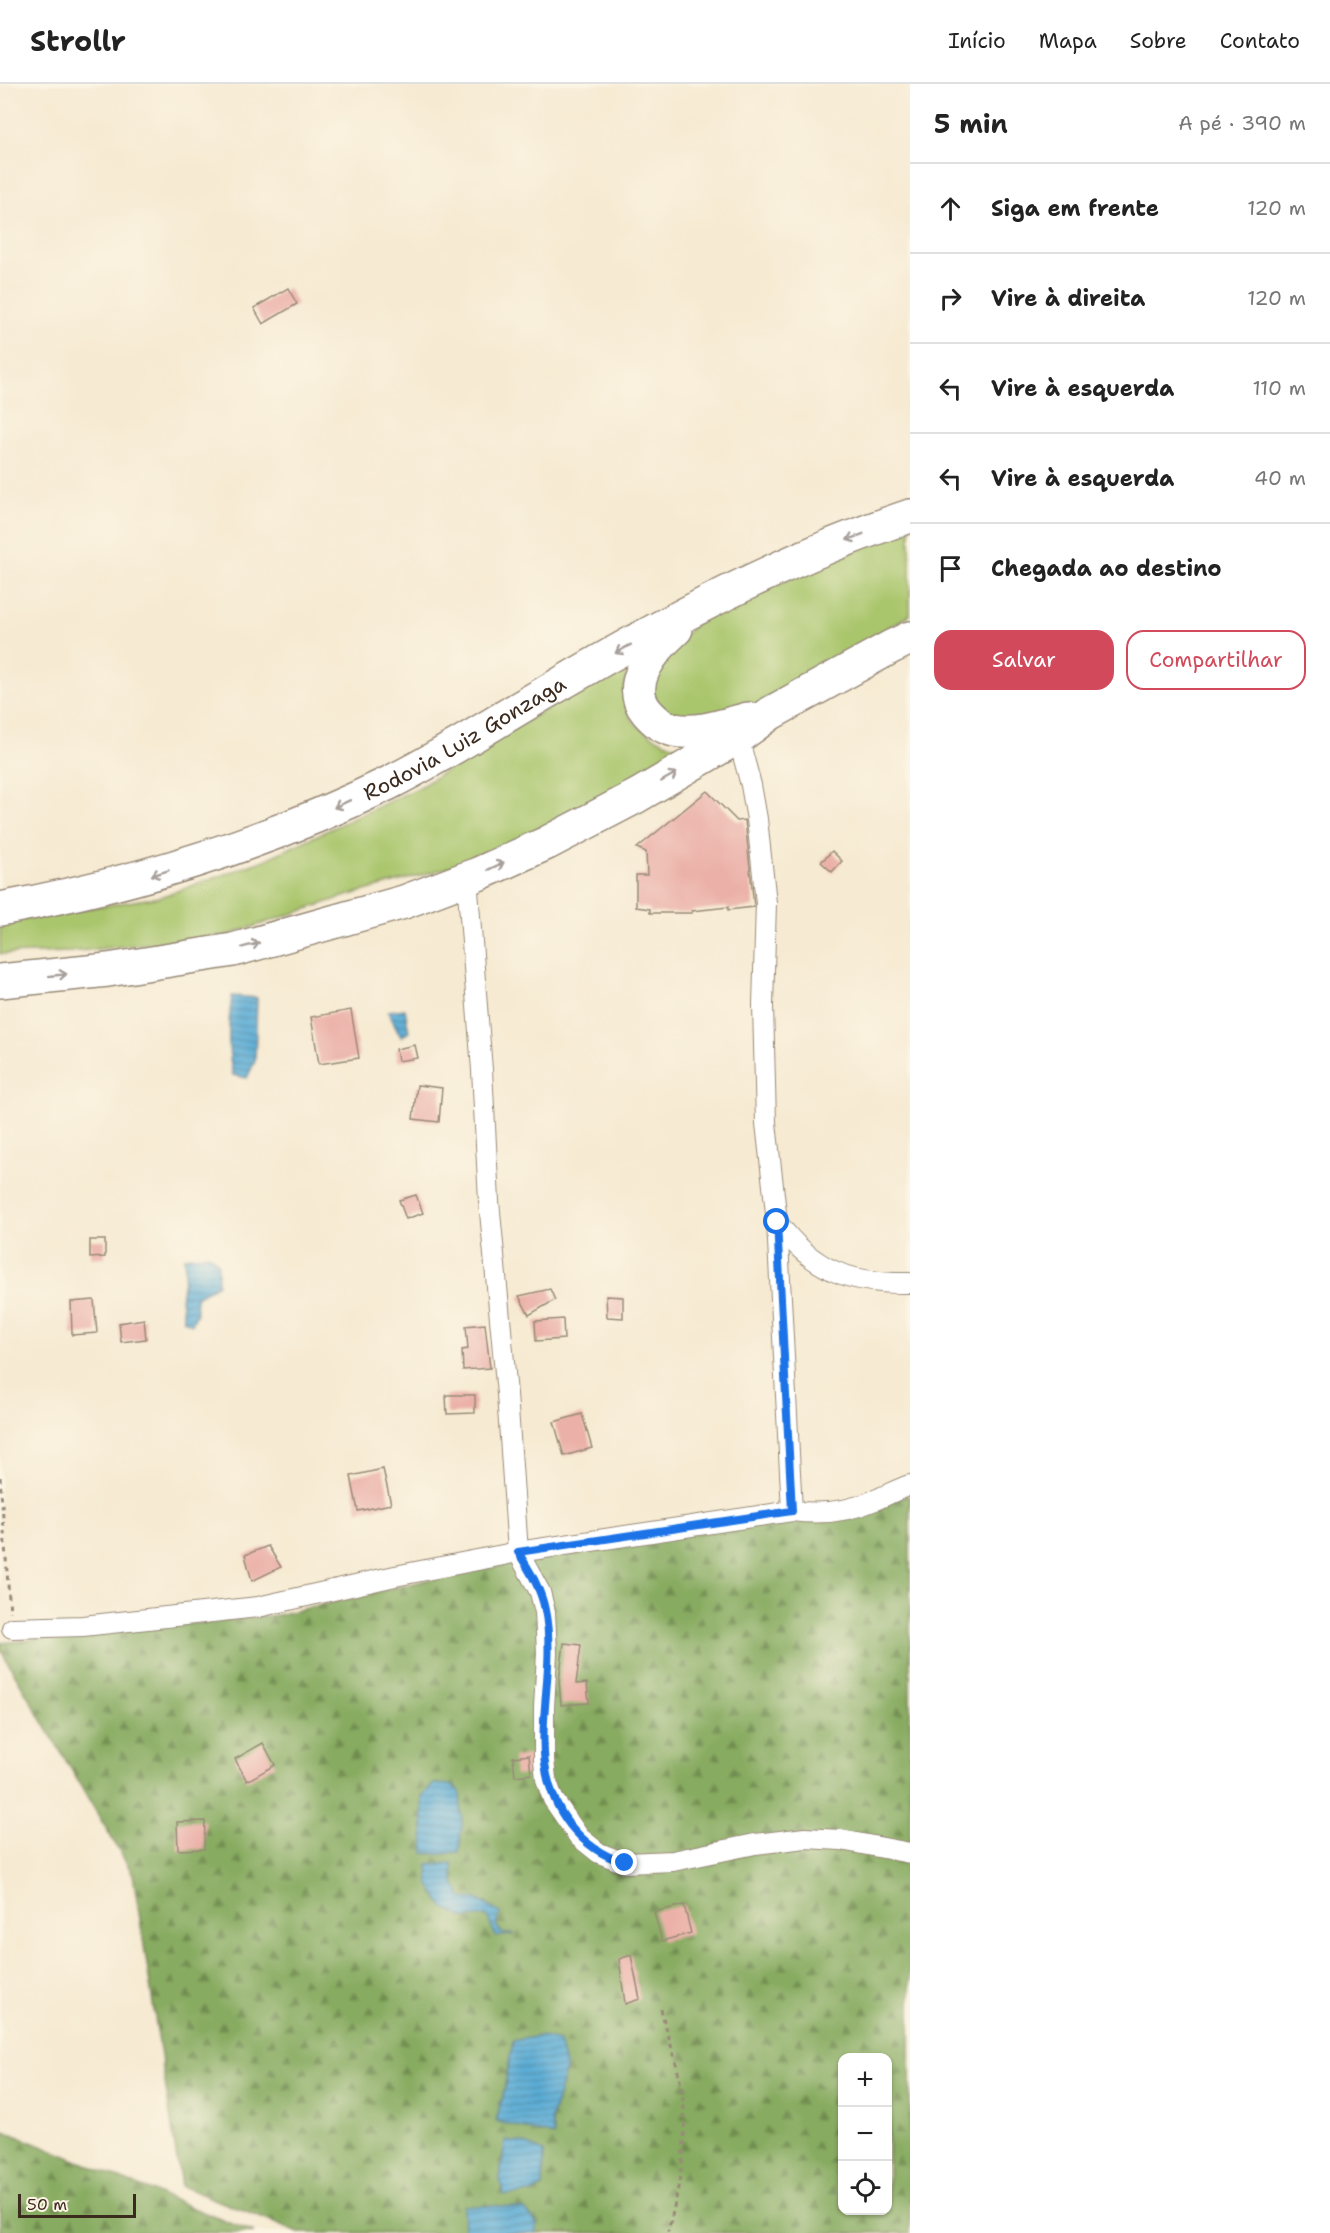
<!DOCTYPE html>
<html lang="pt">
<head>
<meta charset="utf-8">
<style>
	:root { --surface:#fff; --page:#f6f6f6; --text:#222; --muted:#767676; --line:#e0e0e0; --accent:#d1495b }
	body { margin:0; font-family:"Shantell Sans",sans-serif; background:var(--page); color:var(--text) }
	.controls { position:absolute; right:18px; bottom:18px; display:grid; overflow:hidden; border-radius:12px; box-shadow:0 2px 4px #0004 }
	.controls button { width:54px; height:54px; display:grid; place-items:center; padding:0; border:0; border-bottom:2px solid var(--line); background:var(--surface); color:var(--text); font:30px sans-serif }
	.scale { position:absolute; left:18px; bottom:15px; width:118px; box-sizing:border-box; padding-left:6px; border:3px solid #3b2a1e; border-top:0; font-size:16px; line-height:21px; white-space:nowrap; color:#3b2a1e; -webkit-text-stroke:4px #fcf5e5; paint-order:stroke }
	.stop { position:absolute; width:18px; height:18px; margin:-14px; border:4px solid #1a73e8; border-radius:50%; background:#fff }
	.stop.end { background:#1a73e8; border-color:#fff; box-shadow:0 2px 6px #0008 }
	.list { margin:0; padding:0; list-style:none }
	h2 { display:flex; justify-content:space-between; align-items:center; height:78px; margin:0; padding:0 24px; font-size:26px }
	h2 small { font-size:20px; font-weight:400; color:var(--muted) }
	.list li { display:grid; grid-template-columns:39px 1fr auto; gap:18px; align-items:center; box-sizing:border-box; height:90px; padding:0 24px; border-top:2px solid var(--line) }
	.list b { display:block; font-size:22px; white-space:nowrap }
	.list em { font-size:20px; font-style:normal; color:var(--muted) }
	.actions { display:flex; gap:12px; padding:18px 24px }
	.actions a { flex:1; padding:14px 0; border:2px solid var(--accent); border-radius:18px; text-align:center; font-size:21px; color:var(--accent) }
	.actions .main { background:var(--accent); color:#fff }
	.icon { flex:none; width:33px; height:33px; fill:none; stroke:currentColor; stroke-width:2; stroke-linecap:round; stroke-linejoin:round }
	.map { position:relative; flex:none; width:910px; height:2149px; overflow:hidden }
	header { display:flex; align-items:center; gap:36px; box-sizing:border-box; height:84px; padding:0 30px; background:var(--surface); border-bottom:2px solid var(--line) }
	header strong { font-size:28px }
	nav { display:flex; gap:33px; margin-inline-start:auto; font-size:21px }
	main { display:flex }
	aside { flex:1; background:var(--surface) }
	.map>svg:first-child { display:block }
	.green { fill:#aac66d; stroke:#727846; stroke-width:1.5 }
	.forest { fill:url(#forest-firs); stroke:#616a3f; stroke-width:1.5; fill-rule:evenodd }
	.water { fill:url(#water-rules); stroke:#4a6b7a; stroke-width:1.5 }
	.building { fill:#ebb0a8 }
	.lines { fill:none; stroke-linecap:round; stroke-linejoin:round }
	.street-casing { stroke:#988a78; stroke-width:22 }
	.highway-casing { stroke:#988a78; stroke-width:36 }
	.path { stroke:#988a78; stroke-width:3; stroke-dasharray:4.5 4.5; stroke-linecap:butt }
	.street { stroke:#fff; stroke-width:20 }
	.highway { stroke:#fff; stroke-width:33 }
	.oneway { stroke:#a79f9a }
	.route { stroke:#1a73e8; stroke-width:8 }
	.labels { text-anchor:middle; stroke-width:6; stroke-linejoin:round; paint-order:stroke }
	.street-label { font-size:21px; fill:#3b2a1e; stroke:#fcf5e5 }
</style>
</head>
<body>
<header>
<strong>Strollr</strong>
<nav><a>Início</a><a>Mapa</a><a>Sobre</a><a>Contato</a></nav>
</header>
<main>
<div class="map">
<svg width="910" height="2149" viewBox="0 0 910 2149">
	<defs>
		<pattern id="forest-firs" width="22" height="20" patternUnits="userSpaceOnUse" patternTransform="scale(1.5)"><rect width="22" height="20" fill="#87ab60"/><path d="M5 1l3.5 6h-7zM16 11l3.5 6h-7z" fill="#708b4f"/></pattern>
		<pattern id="water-rules" width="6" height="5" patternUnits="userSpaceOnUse" patternTransform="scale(1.5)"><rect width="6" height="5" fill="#5aacd5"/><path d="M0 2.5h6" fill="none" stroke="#4c8cac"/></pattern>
	</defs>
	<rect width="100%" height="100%" fill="#fcf5e5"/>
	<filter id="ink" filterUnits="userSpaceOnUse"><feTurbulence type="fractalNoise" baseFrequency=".0167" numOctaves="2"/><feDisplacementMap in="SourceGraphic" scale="12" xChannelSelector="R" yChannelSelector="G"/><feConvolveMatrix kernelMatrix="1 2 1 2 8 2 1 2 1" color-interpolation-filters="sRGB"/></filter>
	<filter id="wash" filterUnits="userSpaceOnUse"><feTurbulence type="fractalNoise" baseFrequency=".008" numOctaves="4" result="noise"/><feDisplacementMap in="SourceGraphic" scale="24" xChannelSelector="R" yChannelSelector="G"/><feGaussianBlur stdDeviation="1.35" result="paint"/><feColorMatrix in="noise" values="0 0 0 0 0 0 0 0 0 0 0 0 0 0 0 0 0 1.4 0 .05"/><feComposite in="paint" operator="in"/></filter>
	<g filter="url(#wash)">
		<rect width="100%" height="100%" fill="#f6ead2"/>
		<!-- green -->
		<g class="green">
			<path d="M 910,443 L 910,531 L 739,631 L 672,631 L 658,620 L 651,604 L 658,580 L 703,532 Z"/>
			<path d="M 630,576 C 613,636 635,646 686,667 L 573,737 L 486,773 L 343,813 L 228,851 L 70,868 L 0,870 L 0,838 L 160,813 L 262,777 L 420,703 L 497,654 Z"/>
		</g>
		<!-- forest -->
		<g class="forest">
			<path d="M 910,1412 L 910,2149 L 299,2149 L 181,2102 L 133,1790 L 0,1565 L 0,1559 L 277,1531 L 462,1488 L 657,1456 L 871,1416 ZM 842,1974 L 888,1974 L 888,2126 L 842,2126 Z"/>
			<path d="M 0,2045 L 254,2149 L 0,2149 Z"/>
		</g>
		<!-- water -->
		<g class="water">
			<path d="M 232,912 L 257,914 L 255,977 L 247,994 L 233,991 C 227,965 228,938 232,912 Z"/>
			<path d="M 405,925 L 409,948 L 401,953 L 388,927 Z"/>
			<path d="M 209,1170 L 218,1179 L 218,1200 L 196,1213 L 197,1229 L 192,1240 L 184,1236 L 181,1215 L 185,1187 L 184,1173 Z"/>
			<path d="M 434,1700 L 450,1701 L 460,1707 L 462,1740 L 459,1768 L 441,1770 L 424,1769 L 422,1712 Z"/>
			<path d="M 452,1779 L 454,1798 L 462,1814 L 477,1815 L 500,1829 L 497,1843 L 503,1850 L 515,1850 L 496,1853 L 487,1832 L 464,1834 L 443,1823 L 429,1800 L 428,1781 Z"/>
			<path d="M 539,1952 L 559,1957 L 566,1985 L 551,2036 L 554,2052 L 496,2037 L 503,2012 L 513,1957 Z"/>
			<path d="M 505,2057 L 523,2059 L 544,2068 L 543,2103 L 531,2109 L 503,2111 L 500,2094 Z"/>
			<path d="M 463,2122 L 501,2122 L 525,2125 L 537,2140 L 537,2149 L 464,2149 Z"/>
		</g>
		<g id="blocks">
			<!-- building -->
			<g class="building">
				<path d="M 288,204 L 297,220 L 263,240 L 254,224 Z"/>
				<path d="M 707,707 L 737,737 L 745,736 L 754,823 L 728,826 L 728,823 L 692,827 L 692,829 L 650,829 L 650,825 L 636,823 L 636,791 L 647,791 L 646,768 L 637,764 Z"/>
				<path d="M 832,767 L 842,777 L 832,788 L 821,778 Z"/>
				<path d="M 351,926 L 359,974 L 319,980 L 311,933 Z"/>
				<path d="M 415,961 L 418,974 L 398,977 L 396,965 Z"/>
				<path d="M 417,1001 L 442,1004 L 439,1038 L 413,1035 Z"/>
				<path d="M 416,1111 L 423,1129 L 406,1135 L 399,1116 Z"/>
				<path d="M 90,1156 L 105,1156 L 105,1173 L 90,1174 Z"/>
				<path d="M 550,1205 L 555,1216 L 529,1231 L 519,1212 Z"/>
				<path d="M 606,1212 L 623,1213 L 623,1234 L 607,1233 Z"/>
				<path d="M 94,1216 L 97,1249 L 72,1251 L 71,1218 Z"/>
				<path d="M 144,1235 L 146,1255 L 121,1258 L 119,1239 Z"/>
				<path d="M 563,1235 L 564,1255 L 536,1257 L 535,1237 Z"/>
				<path d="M 485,1240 L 490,1284 L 463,1286 L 462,1266 L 468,1265 L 466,1242 Z"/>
				<path d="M 446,1311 L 475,1311 L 475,1329 L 447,1330 Z"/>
				<path d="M 582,1330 L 592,1364 L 564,1372 L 554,1338 Z"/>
				<path d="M 383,1385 L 391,1420 L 358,1427 L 351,1392 Z"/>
				<path d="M 268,1462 L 281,1483 L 252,1497 L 245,1471 Z"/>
				<path d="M 564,1559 L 581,1561 L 576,1600 L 587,1599 L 589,1619 L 561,1621 L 559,1597 Z"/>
				<path d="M 263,1659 L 275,1681 L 247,1697 L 235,1675 Z"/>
				<path d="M 529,1671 L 531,1690 L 515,1692 L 513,1673 Z"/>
				<path d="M 205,1737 L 204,1765 L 178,1766 L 177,1738 Z"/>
				<path d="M 684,1821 L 691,1849 L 662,1857 L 654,1828 Z"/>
				<path d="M 631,1871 L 640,1915 L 625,1920 L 619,1875 Z"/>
			</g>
		</g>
	</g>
	<g filter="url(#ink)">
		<use href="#blocks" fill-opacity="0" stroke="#988a78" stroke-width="1.5"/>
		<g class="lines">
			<defs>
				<g id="street">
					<path d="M 738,653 L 751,701 L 757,735 L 766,819 L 763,921 L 766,1039 L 777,1138 L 792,1427"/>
					<path d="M 467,794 L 482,986 L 489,1117 L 507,1310 L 518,1468 L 540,1508 L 545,1528 L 547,1569 L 544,1624 L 544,1676 L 546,1695 L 553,1715 L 579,1753 L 599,1769 L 625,1779 L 673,1777 L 755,1760 L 805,1754 L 841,1756 L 910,1769"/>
					<path d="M 777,1138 C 813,1187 850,1200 910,1199"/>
					<path d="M 12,1544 L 83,1542 L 258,1523 L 395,1492 L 518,1468 L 792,1427 C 821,1431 848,1428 875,1416 C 887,1411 898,1405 910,1401"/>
				</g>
				<g id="highway">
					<path d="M 676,545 C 655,564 623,600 647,628 C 655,637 662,643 674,646 C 699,651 724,641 748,635"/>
					<path id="s1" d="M 0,825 C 136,800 265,760 389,699 C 445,671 496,637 550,606 C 664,539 784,474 910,432"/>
					<path d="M 0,897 L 108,886 L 233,866 L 404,818 L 478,790 L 547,759 L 637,712 L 738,653 L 771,629 L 891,563 L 910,554"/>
				</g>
			</defs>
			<!-- street casing -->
			<use href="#street" class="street-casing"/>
			<!-- highway casing -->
			<use href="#highway" class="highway-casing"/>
			<!-- path -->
			<g class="path">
				<path d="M 0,1393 L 10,1528"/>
				<path d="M 661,1925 C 668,1954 680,1986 683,2015 C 688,2061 679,2104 668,2148"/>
			</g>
			<!-- street -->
			<use href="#street" class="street"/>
			<!-- highway -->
			<use href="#highway" class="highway"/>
		</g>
		<!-- one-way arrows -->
		<defs><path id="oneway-shaft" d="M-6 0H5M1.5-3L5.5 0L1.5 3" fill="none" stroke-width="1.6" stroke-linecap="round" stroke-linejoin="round" transform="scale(1.5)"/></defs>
		<g class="oneway">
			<use href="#oneway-shaft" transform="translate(855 453) rotate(159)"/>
			<use href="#oneway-shaft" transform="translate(623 565) rotate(151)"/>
			<use href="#oneway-shaft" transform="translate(669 693) rotate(-30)"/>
			<use href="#oneway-shaft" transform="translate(342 720) rotate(155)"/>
			<use href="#oneway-shaft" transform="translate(496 782) rotate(-25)"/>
			<use href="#oneway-shaft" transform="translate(160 789) rotate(163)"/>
			<use href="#oneway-shaft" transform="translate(251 861) rotate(-15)"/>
			<use href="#oneway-shaft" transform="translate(58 891) rotate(-6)"/>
		</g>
	</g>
	<g class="lines" filter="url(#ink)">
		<!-- route -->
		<path class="route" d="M 625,1779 C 602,1772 585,1760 570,1741 C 519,1675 560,1600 545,1526 C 541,1505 530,1487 518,1468 L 792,1427 L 777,1138"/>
	</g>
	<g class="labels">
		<!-- street labels -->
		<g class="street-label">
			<text dy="7" stroke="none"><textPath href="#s1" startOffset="498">Rodovia Luiz Gonzaga</textPath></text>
		</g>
	</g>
</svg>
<div class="controls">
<button>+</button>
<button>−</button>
<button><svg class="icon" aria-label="locate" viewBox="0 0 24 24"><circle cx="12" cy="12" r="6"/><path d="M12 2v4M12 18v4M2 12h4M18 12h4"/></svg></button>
</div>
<div class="scale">50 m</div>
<div class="stop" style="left:777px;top:1138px"></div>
<div class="stop end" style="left:625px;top:1779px"></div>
</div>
<aside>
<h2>5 min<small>A pé · 390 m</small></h2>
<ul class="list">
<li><svg class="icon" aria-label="ahead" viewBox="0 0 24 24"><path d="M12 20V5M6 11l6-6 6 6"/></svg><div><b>Siga em frente</b></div><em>120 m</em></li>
<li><svg class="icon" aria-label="right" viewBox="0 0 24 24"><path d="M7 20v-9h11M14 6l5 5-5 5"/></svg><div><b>Vire à direita</b></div><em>120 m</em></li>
<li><svg class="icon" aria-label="left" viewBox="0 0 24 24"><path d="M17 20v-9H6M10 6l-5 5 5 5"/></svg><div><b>Vire à esquerda</b></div><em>110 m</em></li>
<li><svg class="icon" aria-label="left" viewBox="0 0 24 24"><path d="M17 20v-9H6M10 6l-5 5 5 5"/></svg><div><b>Vire à esquerda</b></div><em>40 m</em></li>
<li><svg class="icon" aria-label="arrive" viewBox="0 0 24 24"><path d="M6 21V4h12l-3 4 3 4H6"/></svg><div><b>Chegada ao destino</b></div></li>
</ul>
<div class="actions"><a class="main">Salvar</a><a>Compartilhar</a></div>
</aside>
</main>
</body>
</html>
